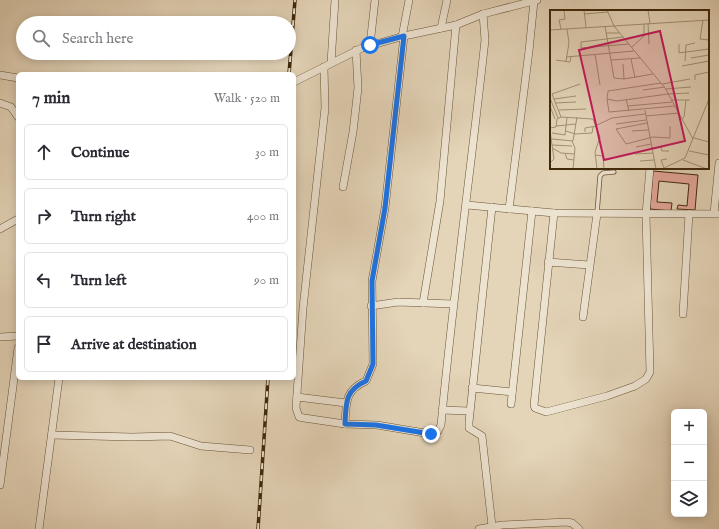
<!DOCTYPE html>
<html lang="en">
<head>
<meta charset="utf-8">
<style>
	:root { --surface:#fff; --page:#f7f7f7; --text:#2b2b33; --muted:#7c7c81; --line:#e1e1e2 }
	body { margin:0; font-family:"IM FELL English",serif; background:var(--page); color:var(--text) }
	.controls { position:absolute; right:12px; bottom:12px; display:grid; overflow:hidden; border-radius:6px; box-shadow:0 2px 10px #0003 }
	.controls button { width:36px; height:36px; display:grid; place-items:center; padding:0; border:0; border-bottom:1px solid var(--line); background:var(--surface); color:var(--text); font:20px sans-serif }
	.stop { position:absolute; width:12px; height:12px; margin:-9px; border:3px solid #1a73e8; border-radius:50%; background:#fff }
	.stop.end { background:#1a73e8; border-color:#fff; box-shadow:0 1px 4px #0008 }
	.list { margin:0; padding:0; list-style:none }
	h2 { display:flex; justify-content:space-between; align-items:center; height:52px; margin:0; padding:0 16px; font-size:17px }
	h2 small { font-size:13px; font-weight:400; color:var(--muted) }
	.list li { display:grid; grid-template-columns:26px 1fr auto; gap:12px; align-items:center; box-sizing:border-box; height:56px; margin:0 8px 8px; padding:0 8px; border:1px solid var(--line); border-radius:6px }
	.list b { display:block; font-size:15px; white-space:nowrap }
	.list em { font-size:13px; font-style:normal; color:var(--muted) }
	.icon { flex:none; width:22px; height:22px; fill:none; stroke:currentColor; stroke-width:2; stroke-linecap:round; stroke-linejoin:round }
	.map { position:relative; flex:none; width:719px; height:529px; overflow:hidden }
	.search { position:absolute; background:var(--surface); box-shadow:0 2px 10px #0003; left:16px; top:16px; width:280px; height:44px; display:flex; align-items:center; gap:10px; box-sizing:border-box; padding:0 14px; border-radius:22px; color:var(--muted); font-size:15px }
	.panel { position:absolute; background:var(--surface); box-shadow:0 2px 10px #0003; left:16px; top:72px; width:280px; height:308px; border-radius:6px }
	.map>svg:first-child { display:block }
	.building { fill:#e5a79a; stroke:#3f2809 }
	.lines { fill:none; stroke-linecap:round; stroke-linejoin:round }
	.service-casing { stroke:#685335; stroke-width:5 }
	.minor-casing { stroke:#685335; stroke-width:8 }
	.service { stroke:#ede3d1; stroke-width:3.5 }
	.minor { stroke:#ede3d1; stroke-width:7 }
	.rail-casing { stroke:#3f2809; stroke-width:3.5 }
	.rail { stroke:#ede3d1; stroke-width:2; stroke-dasharray:6; stroke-linecap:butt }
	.route { stroke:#1a73e8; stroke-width:5 }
	.inset-road { fill:none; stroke:#a28f72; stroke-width:1 }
	.view { fill:#c2185b; fill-opacity:0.15; stroke:#c2185b; stroke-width:2 }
	.inset-edge { fill:none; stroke:#3f2809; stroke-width:2 }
</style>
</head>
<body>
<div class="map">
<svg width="719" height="529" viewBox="0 0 719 529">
	<rect width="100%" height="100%" fill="#e4d4b8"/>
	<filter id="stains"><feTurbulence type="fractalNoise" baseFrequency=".005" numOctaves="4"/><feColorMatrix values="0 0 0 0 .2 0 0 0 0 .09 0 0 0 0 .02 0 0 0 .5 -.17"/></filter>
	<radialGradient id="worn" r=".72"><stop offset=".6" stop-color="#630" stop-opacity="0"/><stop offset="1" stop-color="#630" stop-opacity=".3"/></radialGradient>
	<!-- building -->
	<path class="building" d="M 653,171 L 698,175 L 695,210 L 677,209 L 678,205 L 687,206 L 689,184 L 659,181 L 657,202 L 672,203 L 671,211 L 650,209 Z"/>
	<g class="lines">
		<defs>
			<path id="service" d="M 597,213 L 600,176 L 603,173 L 614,172"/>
			<g id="minor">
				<path d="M 441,28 L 447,0"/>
				<path d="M 404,36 L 385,208 L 372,281 L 373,364 L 366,381 C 345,390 346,403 345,424 L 377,425 L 431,434 L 438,431 L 441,425 C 453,296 471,169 485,40 L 483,14"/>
				<path d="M 402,37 L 409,0"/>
				<path d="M 370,45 L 375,0"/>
				<path d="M 331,63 L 335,0"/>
				<path d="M 324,67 L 325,108 L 303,308 L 296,408 L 299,417 L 304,418 L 345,424"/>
				<path d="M 0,75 L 18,78"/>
				<path d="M 294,82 L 362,48 L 404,36 L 456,25 L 483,14 L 537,0"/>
				<path d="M 0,103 L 11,107 L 18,117"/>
				<path d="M 343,187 L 353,132 L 358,88 L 356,50"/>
				<path d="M 467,205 L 554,213 L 719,214"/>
				<path d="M 509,209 L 529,51 L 534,1"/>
				<path d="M 554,213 L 534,405 L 535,408 L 546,412 L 607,396 L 635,386 L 646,379 L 650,372 L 646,214 L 650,168"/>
				<path d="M 714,213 L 719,163"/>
				<path d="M 0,229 L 18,219"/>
				<path d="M 548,262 L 589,265"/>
				<path d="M 423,303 L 440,201 L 456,25"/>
				<path d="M 371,306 L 398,302 L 453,304"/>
				<path d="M 683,314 L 689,214"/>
				<path d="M 583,317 L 597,214"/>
				<path d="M 0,337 L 18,336"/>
				<path d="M 472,388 L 512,392"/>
				<path d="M 297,397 L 346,403"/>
				<path d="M 511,404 L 532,211"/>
				<path d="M 442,410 L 469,411"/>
				<path d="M 52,435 L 132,437 L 170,436 L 201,446 L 250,450"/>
				<path d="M 0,485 L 18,348"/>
				<path d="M 492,526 L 482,436 L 469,428 L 469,422 L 492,207"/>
				<path d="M 39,529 L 59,378"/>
				<path d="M 479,529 L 502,525 L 567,522 L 572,523 L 579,529"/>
			</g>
		</defs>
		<!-- service casing -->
		<use href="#service" class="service-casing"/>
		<!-- minor casing -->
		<use href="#minor" class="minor-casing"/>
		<!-- service -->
		<use href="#service" class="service"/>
		<!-- minor -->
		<use href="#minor" class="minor"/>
		<defs>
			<g id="rail">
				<path d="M 289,74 L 295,0"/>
				<path d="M 258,529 L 268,378"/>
			</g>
		</defs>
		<!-- rail casing -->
		<use href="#rail" class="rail-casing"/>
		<!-- rail -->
		<use href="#rail" class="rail"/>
	</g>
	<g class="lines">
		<!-- route -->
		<path class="route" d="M 370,45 L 404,36 L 385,208 L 372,281 L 373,364 L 366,381 C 345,390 346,403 345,424 L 376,425 L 431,434"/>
	</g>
	<!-- overview -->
	<g transform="translate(550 10)">
		<rect width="159" height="159" fill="#e4d4b8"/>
		<path class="inset-road" d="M 34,0 L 36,17M 57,0 L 64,16 L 115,78 L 143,129M 98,0 L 100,13M 34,4 L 58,2M 153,10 L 150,29 L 159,30M 98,13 L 99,34M 55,16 L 64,68 L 74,69 L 103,64M 11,19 L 9,10 L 15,9 L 14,0M 0,20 L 159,10M 56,23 L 69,23M 73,27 L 31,32 L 31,38 L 79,34M 129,34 L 129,43 L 159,39M 82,37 L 94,26 L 94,14M 45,44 L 50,75M 16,47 L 84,41M 141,48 L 159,45M 81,49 L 85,68M 6,50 L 20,52 L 21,46M 61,50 L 90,48M 16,51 L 19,33 L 17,19M 135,51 L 136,35 L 145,33M 73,54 L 74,69M 132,56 L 159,51M 145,70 L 145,65 L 159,62M 112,74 L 140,69M 116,79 L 141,77M 93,80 L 115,77M 118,84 L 67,91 L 57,89 L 59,102 L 125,96M 118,84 L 139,83M 0,88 L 8,108M 4,89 L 26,86M 57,89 L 58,81 L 111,73M 76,89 L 79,101M 121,90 L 140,90M 5,93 L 26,92M 0,96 L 5,109M 78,96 L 122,92M 9,100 L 36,99M 95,100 L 106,159M 96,106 L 129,103M 11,107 L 43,109 L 50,127 L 45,142 L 47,159M 132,109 L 134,107 L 136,90M 97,113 L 66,119 L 76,134 L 103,127 L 120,128 L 120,116M 66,114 L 96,110M 47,115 L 62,108 L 95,104M 6,116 L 26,114M 0,118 L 6,117 L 7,109 L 11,107 L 2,84 L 30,74M 0,121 L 4,149 L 0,153M 16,121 L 25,124 L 42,123 L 43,117M 82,121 L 98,120M 35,122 L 35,118 L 47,116M 2,123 L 15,125 L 17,107M 144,128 L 159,132M 2,129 L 23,131 L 27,107M 22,131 L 25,138 L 23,159M 2,135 L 22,136M 86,137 L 101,134M 2,138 L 11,143 L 24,144M 102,138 L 111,137 L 112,141 L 119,141M 139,141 L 159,145M 15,143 L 17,149 L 24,150M 85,144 L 103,143M 45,145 L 53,146 L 54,159M 133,150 L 157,159M 90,151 L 104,150M 114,158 L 111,150 L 117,149M 112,159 L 135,148 L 159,89"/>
		<path class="view" d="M 110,21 L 135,131 L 54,150 L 29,40 Z"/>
		<rect width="159" height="159" class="inset-edge"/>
	</g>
	<rect width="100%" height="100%" filter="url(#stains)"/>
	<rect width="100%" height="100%" fill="url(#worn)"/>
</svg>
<div class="controls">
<button>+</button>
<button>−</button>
<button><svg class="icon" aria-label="layers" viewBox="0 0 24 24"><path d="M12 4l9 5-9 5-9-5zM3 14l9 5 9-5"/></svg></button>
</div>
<div class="stop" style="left:370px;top:45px"></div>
<div class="stop end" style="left:431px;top:434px"></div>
<div class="search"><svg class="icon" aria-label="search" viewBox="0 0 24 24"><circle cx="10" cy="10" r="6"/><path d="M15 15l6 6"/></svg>Search here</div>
<section class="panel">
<h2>7 min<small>Walk · 520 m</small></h2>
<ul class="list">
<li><svg class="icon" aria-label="ahead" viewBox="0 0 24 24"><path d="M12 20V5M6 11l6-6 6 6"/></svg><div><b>Continue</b></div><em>30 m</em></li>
<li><svg class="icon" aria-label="right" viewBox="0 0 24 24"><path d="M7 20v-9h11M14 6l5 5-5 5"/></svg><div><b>Turn right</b></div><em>400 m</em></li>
<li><svg class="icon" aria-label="left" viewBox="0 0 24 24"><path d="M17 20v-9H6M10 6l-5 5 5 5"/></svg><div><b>Turn left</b></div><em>90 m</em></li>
<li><svg class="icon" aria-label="arrive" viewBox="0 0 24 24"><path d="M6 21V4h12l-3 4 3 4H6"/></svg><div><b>Arrive at destination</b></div></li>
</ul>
</section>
</div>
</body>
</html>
